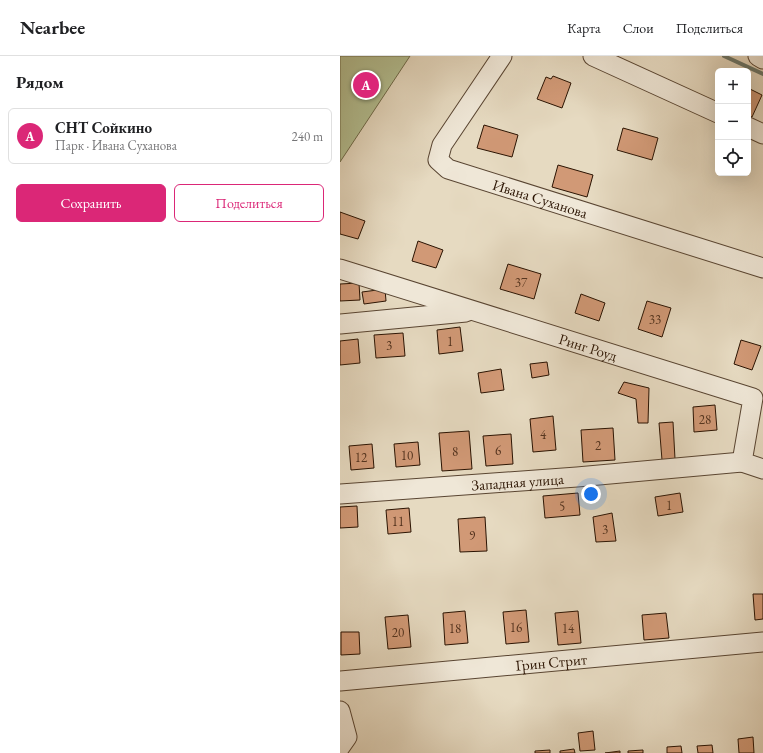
<!DOCTYPE html>
<html lang="ru">
<meta charset="utf-8">
<style>
:root{--surface:#fff;--page:#f2f2f2;--text:#202124;--muted:#757577;--line:#e0e0e0;--accent:#db2777}
body{margin:0;font-family:"EB Garamond",serif;background:var(--page);color:var(--text)}
.controls{position:absolute;right:12px;top:12px;display:grid;overflow:hidden;border-radius:6px;box-shadow:0 4px 16px #0002}
.controls button{width:36px;height:36px;display:grid;place-items:center;padding:0;border:0;border-bottom:1px solid var(--line);background:var(--surface);color:var(--text);font:20px sans-serif}
.you{position:absolute;left:251px;top:438px;width:14px;height:14px;margin:-10px;border:3px solid #fff;border-radius:50%;background:#1a73e8;box-shadow:0 0 0 6px #1a73e833}
.badge{display:grid;place-items:center;width:26px;height:26px;border-radius:50%;background:var(--accent);color:#fff;font-size:13px;font-weight:700}
.pin{position:absolute;translate:-50% -50%;border:2px solid #fff;box-shadow:0 1px 4px #0006}
.list{margin:0;padding:0;list-style:none}
h2{display:flex;justify-content:space-between;align-items:center;height:52px;margin:0;padding:0 16px;font-size:17px}
h2 small{font-size:13px;font-weight:400;color:var(--muted)}
.list li{display:grid;grid-template-columns:26px 1fr auto;gap:12px;align-items:center;box-sizing:border-box;height:56px;margin:0 8px 8px;padding:0 8px;border:1px solid var(--line);border-radius:6px}
.list b{display:block;font-size:15px;white-space:nowrap}
.list p{margin:0;font-size:13px;white-space:nowrap;color:var(--muted)}
.list em{font-size:13px;font-style:normal;color:var(--muted)}
.actions{display:flex;gap:8px;padding:12px 16px}
.actions a{flex:1;padding:9px 0;border:1px solid var(--accent);border-radius:6px;text-align:center;font-size:14px;color:var(--accent)}
.actions .main{background:var(--accent);color:#fff}
.icon{flex:none;width:22px;height:22px;fill:none;stroke:currentColor;stroke-width:2;stroke-linecap:round;stroke-linejoin:round}
.map{position:relative;flex:none;width:423px;height:697px;overflow:hidden}
header{display:flex;align-items:center;gap:24px;box-sizing:border-box;height:56px;padding:0 20px;background:var(--surface);border-bottom:1px solid var(--line)}
header strong{font-size:19px}
nav{display:flex;gap:22px;margin-inline-start:auto;font-size:14px}
main{display:flex}
aside{flex:1;background:var(--surface)}
.map>svg:first-child{display:block}
.green{fill:#b4c093;stroke:#6f6a4a}
.lines{fill:none;stroke-linecap:round;stroke-linejoin:round}
.stream{stroke:#6b786c;stroke-width:4}
.building{fill:#d19976;stroke:#2a1302}
.minor-casing{stroke:#594532;stroke-width:21}
.minor{stroke:#efe7d7;stroke-width:19}
.labels{text-anchor:middle;dominant-baseline:central;stroke-width:4;stroke-linejoin:round;paint-order:stroke}
.number-label{font-size:13px;fill:#54341f}
.street-label{font-size:15px;fill:#2a1302;stroke:#efe7d7}
</style>
<header>
<strong>Nearbee</strong>
<nav><a>Карта</a><a>Слои</a><a>Поделиться</a></nav>
</header>
<main>
<aside>
<h2>Рядом<small></small></h2>
<ul class="list">
<li><span class="badge">A</span><div><b>СНТ Сойкино</b><p>Парк · Ивана Суханова</p></div><em>240 m</em></li>
</ul>
<div class="actions"><a class="main">Сохранить</a><a>Поделиться</a></div>
</aside>
<div class="map">
<svg width="423" height="697" viewBox="0 0 423 697">
<rect width="100%" height="100%" fill="#e6dac1"/>
<filter id="stains"><feTurbulence type="fractalNoise" baseFrequency=".005" numOctaves="4"/><feColorMatrix values="0 0 0 0 .2 0 0 0 0 .09 0 0 0 0 .02 0 0 0 .5 -.17"/></filter>
<radialGradient id="worn" r=".72"><stop offset=".6" stop-color="#630" stop-opacity="0"/><stop offset="1" stop-color="#630" stop-opacity=".3"/></radialGradient>
<path class="green" d="M0 0H70L0 106Z"/>
<g class="lines">
<path class="stream" d="M384 0 423 18"/>
</g>
<g class="building">
<path d="M213 20 231 27 222 52 197 43 206 21 211 23Z"/>
<path d="M408 32 422 39 412 61 408 59Z"/>
<path d="M144 69 178 79 172 101 137 92Z"/>
<path d="M283 72 318 82 312 104 277 94Z"/>
<path d="M218 109 253 119 247 141 212 131Z"/>
<path d="M0 156 25 165 18 183 0 178Z"/>
<path d="M78 185 103 194 96 212 72 205Z"/>
<path d="M168 208 201 218 194 243 160 233Z"/>
<path d="M19 227 20 244 0 245V228Z"/>
<path d="M45 233 46 245 24 248 22 236Z"/>
<path d="M241 238 265 247 259 265 235 257Z"/>
<path d="M307 245 331 252 322 281 298 273Z"/>
<path d="M120 271 123 295 99 298 97 274Z"/>
<path d="M63 277 65 300 36 302 34 279Z"/>
<path d="M18 283 20 307 0 309V285Z"/>
<path d="M401 284 421 290 412 314 394 308Z"/>
<path d="M207 306 209 319 192 322 190 308Z"/>
<path d="M161 313 164 334 141 337 138 317Z"/>
<path d="M284 326 309 332 308 367H298L296 343 278 337Z"/>
<path d="M375 349 377 374 354 376 353 351Z"/>
<path d="M213 360 216 394 193 396 190 363Z"/>
<path d="M333 366 335 403 322 404 319 367Z"/>
<path d="M273 372 275 404 243 406 241 374Z"/>
<path d="M129 375 132 413 102 415 99 377Z"/>
<path d="M171 378 173 408 146 410 143 380Z"/>
<path d="M78 386 80 409 56 411 54 388Z"/>
<path d="M32 388 34 412 11 414 9 390Z"/>
<path d="M238 437 240 459 205 462 203 440Z"/>
<path d="M340 437 343 456 318 460 315 441Z"/>
<path d="M17 450 18 471 0 472V451Z"/>
<path d="M69 452 71 476 48 478 46 454Z"/>
<path d="M272 457 276 485 256 486 253 461Z"/>
<path d="M145 461 147 495 120 496 118 463Z"/>
<path d="M413 538H423V563L415 564Z"/>
<path d="M186 554 189 586 166 588 163 556Z"/>
<path d="M125 555 128 587 105 589 103 557Z"/>
<path d="M238 555 241 587 218 589 215 557Z"/>
<path d="M326 557 329 582 304 584 302 559Z"/>
<path d="M68 559 71 591 48 593 45 561Z"/>
<path d="M1 576H19L20 598 1 599Z"/>
<path d="M253 675 255 694 240 695 238 677Z"/>
<path d="M413 681 414 697H399L398 683Z"/>
<path d="M372 689 373 697H358L357 690Z"/>
<path d="M341 690 342 697H327V691Z"/>
<path d="M234 693 235 697H220V695Z"/>
<path d="M210 694V697H195V695Z"/>
<path d="M303 694V697H288V695Z"/>
<path d="M280 695V697H265Z"/>
</g>
<g class="lines">
<defs>
<g id="minor">
<path id="s1" d="M162 0 102 89 98 104 108 113 423 212"/>
<path d="M253 0 378 57"/>
<path d="M418 0 423 3"/>
<path d="M408 71 423 78"/>
<path id="s2" d="M0 213 413 342 402 406 423 413"/>
<path d="M0 268 126 256"/>
<path id="s3" d="M0 438 237 421 402 406"/>
<path id="s4" d="M0 625 423 586"/>
<path d="M0 655 7 681 0 691"/>
</g>
</defs>
<use href="#minor" class="minor-casing"/>
<use href="#minor" class="minor"/>
</g>
<g class="labels">
<g class="number-label">
<text x="181" y="226">37</text>
<text x="315" y="263">33</text>
<text x="110" y="285">1</text>
<text x="49" y="289">3</text>
<text x="365" y="363">28</text>
<text x="203" y="378">4</text>
<text x="258" y="389">2</text>
<text x="158" y="394">6</text>
<text x="115" y="395">8</text>
<text x="67" y="399">10</text>
<text x="21" y="401">12</text>
<text x="329" y="449">1</text>
<text x="222" y="450">5</text>
<text x="58" y="465">11</text>
<text x="265" y="473">3</text>
<text x="132" y="479">9</text>
<text x="176" y="571">16</text>
<text x="115" y="572">18</text>
<text x="228" y="572">14</text>
<text x="58" y="576">20</text>
</g>
<g class="street-label">
<text stroke="none"><textPath href="#s1" startOffset="233">Ивана Суханова</textPath></text>
<text stroke="none"><textPath href="#s2" startOffset="260">Ринг Роуд</textPath></text>
<text stroke="none"><textPath href="#s3" startOffset="178">Западная улица</textPath></text>
<text stroke="none"><textPath href="#s4" startOffset="212">Грин Стрит</textPath></text>
</g>
</g>
<rect width="100%" height="100%" filter="url(#stains)"/>
<rect width="100%" height="100%" fill="url(#worn)"/>
</svg>
<div class="controls">
<button>+</button>
<button>−</button>
<button><svg class="icon" aria-label="locate" viewBox="0 0 24 24"><circle cx="12" cy="12" r="6"/><path d="M12 2v4M12 18v4M2 12h4M18 12h4"/></svg></button>
</div>
<div class="you"></div>
<div class="pin badge" style="left:26px;top:29px">A</div>
</div>
</main>
